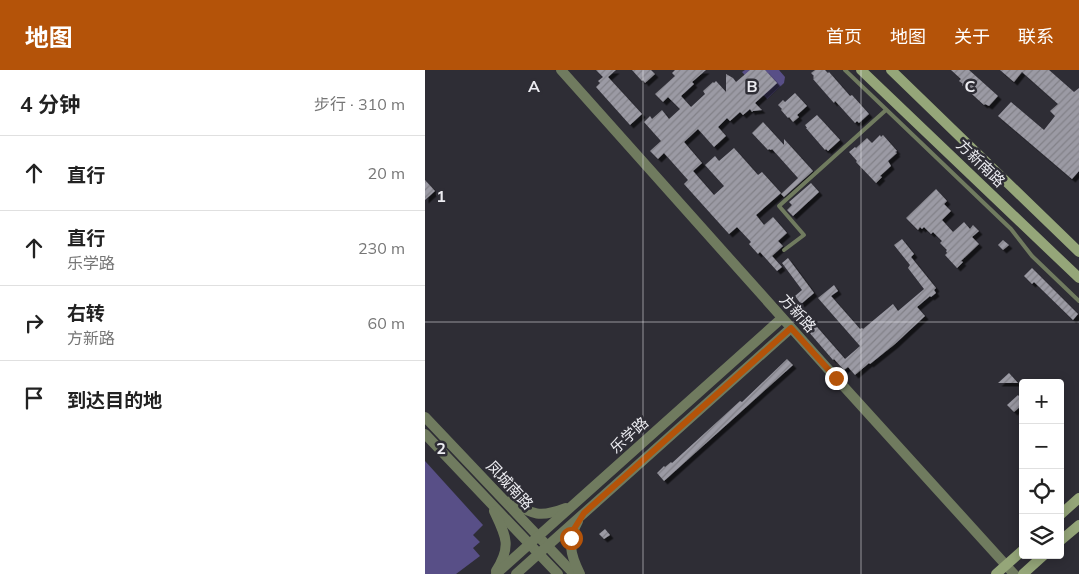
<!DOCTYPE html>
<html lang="zh">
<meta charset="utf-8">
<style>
:root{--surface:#fff;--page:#f2f2f2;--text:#222;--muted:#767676;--line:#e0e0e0;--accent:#b45309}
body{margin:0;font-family:Mulish,"Noto Sans SC",sans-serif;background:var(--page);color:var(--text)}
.controls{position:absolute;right:15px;bottom:15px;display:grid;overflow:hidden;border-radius:5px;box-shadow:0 2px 12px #0003}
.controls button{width:45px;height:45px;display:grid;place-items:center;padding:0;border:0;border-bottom:1px solid var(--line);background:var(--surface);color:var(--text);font:25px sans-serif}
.stop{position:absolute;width:15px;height:15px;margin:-11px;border:4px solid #b45309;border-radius:50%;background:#fff}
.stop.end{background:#b45309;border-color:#fff;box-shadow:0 1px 5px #0008}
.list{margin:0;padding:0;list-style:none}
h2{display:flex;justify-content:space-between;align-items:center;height:65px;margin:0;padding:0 20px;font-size:21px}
h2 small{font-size:16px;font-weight:400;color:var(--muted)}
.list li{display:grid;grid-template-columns:32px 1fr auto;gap:15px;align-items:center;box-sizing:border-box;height:75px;padding:0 20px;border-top:1px solid var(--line)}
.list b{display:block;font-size:19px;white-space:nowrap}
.list p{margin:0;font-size:16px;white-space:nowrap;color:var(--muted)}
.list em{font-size:16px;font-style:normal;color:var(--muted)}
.icon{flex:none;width:28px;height:28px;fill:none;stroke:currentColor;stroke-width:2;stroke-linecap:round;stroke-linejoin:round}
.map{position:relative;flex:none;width:654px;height:504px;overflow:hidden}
header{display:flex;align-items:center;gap:30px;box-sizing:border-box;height:70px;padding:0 25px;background:var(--accent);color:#fff}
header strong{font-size:24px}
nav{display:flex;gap:28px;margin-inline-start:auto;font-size:18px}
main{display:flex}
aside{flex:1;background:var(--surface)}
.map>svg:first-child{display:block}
.green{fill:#584f87}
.building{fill:url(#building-hatch);filter:url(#shadow)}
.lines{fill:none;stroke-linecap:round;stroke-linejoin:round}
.service{stroke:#707b5f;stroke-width:4}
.tertiary{stroke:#707b5f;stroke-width:10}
.secondary{stroke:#95a679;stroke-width:10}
.route{stroke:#b45309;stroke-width:6}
.grid{fill:none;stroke:#ececf1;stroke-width:1;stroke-opacity:0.55}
.labels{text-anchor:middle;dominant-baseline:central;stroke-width:5;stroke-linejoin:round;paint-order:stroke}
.street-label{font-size:15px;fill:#ececf1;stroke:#2e2d35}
.grid-label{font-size:16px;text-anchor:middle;font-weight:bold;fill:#ececf1;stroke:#2e2d35;stroke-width:5;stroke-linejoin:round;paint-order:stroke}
</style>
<header>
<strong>地图</strong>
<nav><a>首页</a><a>地图</a><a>关于</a><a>联系</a></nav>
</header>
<main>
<aside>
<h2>4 分钟<small>步行 · 310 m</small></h2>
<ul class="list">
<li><svg class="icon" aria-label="ahead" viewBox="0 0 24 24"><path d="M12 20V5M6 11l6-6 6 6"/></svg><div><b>直行</b></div><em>20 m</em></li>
<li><svg class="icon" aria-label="ahead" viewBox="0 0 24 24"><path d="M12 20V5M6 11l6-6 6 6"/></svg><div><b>直行</b><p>乐学路</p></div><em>230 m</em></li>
<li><svg class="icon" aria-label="right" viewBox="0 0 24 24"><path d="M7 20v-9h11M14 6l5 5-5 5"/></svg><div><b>右转</b><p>方新路</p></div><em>60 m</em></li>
<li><svg class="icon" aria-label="arrive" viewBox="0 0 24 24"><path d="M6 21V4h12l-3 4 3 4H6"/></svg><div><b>到达目的地</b></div></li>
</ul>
</aside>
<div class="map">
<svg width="654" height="504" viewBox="0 0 654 504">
<defs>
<pattern id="building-hatch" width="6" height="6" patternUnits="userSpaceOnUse" patternTransform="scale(1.25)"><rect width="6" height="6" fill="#9b9aa4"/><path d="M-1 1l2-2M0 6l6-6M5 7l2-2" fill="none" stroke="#828188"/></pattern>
<filter id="shadow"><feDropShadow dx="3.5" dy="3.5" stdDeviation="0" flood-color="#0009"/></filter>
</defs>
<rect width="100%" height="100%" fill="#2e2d35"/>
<g class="green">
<path d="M320 0H354L360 7 359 13 342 29 317 2Z"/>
<path d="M0 391 58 455 48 465 55 472 48 478 55 486 31 504H0Z"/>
</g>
<g class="building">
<path d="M171 0H191L183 7 217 44 205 55 171 17 175 13 173 11 178 7Z"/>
<path d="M207 0H226L230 4 220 13 218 10 217 11Z"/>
<path d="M250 0H281L267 12 269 14 256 26 266 37 280 24 278 21 288 12 289 13 291 11 301 22V4L308 8 311 12 325 0H340L352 13 330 33 337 40 328 41 327 42 325 39 318 45 315 42 305 51 302 48 293 57 301 66 289 77 273 59 259 72 277 93 268 101 289 125 299 116 280 95 290 86 294 91 309 78 333 105 337 102 356 123 331 145 339 155 348 147 362 163 353 171 358 176 347 186 357 197 352 201 335 182 333 184 324 174 326 172 312 157 304 164 259 114 263 110 239 83 233 89 225 81 236 71 219 52 225 46 227 49 237 40 244 49 255 39 243 27 238 32 230 24 250 6 247 3Z"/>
<path d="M390 0H400L403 3 404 2 425 26 427 25 444 44 434 53 432 51 430 53 412 33 410 31 409 33 388 9 389 8 388 7 389 6 386 3Z"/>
<path d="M526 0H544L573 26 564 36 560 34 559 35 537 15 538 14 534 11 536 9Z"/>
<path d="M575 0H624L649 22 654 18V101L647 109 573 46 586 32 619 60 630 46 625 41 633 34 597 2 589 12Z"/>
<path d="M370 23 382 36 372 45 374 47 368 52 364 47 363 48 356 40 357 39 353 35 358 30 360 32Z"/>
<path d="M392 45 415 70 403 81 401 79 400 80 381 58H382L380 55Z"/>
<path d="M338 52 359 75V69L388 101 359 127 356 124 373 108 347 79 346 80 344 79 343 80 327 63Z"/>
<path d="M455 65 456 67 458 65 472 81 470 82 472 83 463 91 466 96 455 106 457 107 451 113 431 92 432 91 424 82 430 77 431 78 442 68 447 73Z"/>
<path d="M0 110 10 121 0 130Z"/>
<path d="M386 113 394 122 368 146 362 140 367 135 364 132Z"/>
<path d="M511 119 522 131 519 134 526 141 517 150 528 162 539 152 545 159 548 155 554 161 547 167 554 174 536 191 538 192 532 198 520 185 522 183 521 181 522 180 515 173 517 171 508 162 506 164 499 157 497 159 495 157 493 160 481 148Z"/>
<path d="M477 169 489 184 486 187 511 218 509 220 511 223 506 227 505 226 492 237 500 246 470 274 445 294 444 293 430 305 423 297 419 300 409 289 408 290 364 239 371 233 420 289 435 276 393 228 409 215 413 221 406 226 435 259 437 258 438 259 468 234 473 241 499 219 483 198 485 195 469 175Z"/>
<path d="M578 170 584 175 578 180 573 175Z"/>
<path d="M363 188 389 223 376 234 370 226 377 220 357 193Z"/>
<path d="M607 198 653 244 648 250 609 212 607 214 599 206Z"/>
<path d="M362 289 368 295 239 411 232 403 239 396 240 397 246 392 247 393 315 331 317 332Z"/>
<path d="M584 303 593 313H573Z"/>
<path d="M593 325 598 331V334L589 342 582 335Z"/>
<path d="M180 459 185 465 179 469 174 464Z"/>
</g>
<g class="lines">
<g class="service">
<path d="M420 0 586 159 607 186 654 231"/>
<path d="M359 180 379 165 354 136 461 40"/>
</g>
<g class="tertiary">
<path d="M136 0 411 308 589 504"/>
<path d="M0 347 149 504"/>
<path d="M0 364 133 504"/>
<path d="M85 431C108 445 115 448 141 438"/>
<path d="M69 441C81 466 87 476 71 501"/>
<path d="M153 451C142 471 145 484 155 504"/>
<path d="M71 504 357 248"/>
<path d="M91 504 366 258"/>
</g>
<g class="secondary">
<path d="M436 0 654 208"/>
<path d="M466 0 654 182"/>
<path d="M635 445 654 428"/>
<path d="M635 471 654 455"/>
<path d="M571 504 598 480"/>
<path d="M598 504 619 485"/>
</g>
</g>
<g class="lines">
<path class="route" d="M146 468 149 459 159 443 366 258 411 308"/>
</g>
<path class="grid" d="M218 0V504M436 0V504M0 252H654"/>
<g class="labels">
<g class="street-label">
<text transform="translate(556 93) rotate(44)">方新南路</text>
<text transform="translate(373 243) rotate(48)">方新路</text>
<text transform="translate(204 365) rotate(-42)">乐学路</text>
<text transform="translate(85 415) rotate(47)">凤城南路</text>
</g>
</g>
<g class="grid-label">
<text x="109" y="22">A</text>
<text x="327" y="22">B</text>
<text x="545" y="22">C</text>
<text x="16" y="132">1</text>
<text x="16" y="384">2</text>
</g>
</svg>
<div class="controls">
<button>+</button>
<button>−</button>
<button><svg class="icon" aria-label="locate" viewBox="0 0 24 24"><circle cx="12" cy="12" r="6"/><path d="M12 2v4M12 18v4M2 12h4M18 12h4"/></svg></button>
<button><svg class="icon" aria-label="layers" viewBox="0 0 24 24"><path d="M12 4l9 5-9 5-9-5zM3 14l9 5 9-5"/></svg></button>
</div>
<div class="stop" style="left:146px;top:468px"></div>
<div class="stop end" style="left:411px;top:308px"></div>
</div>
</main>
